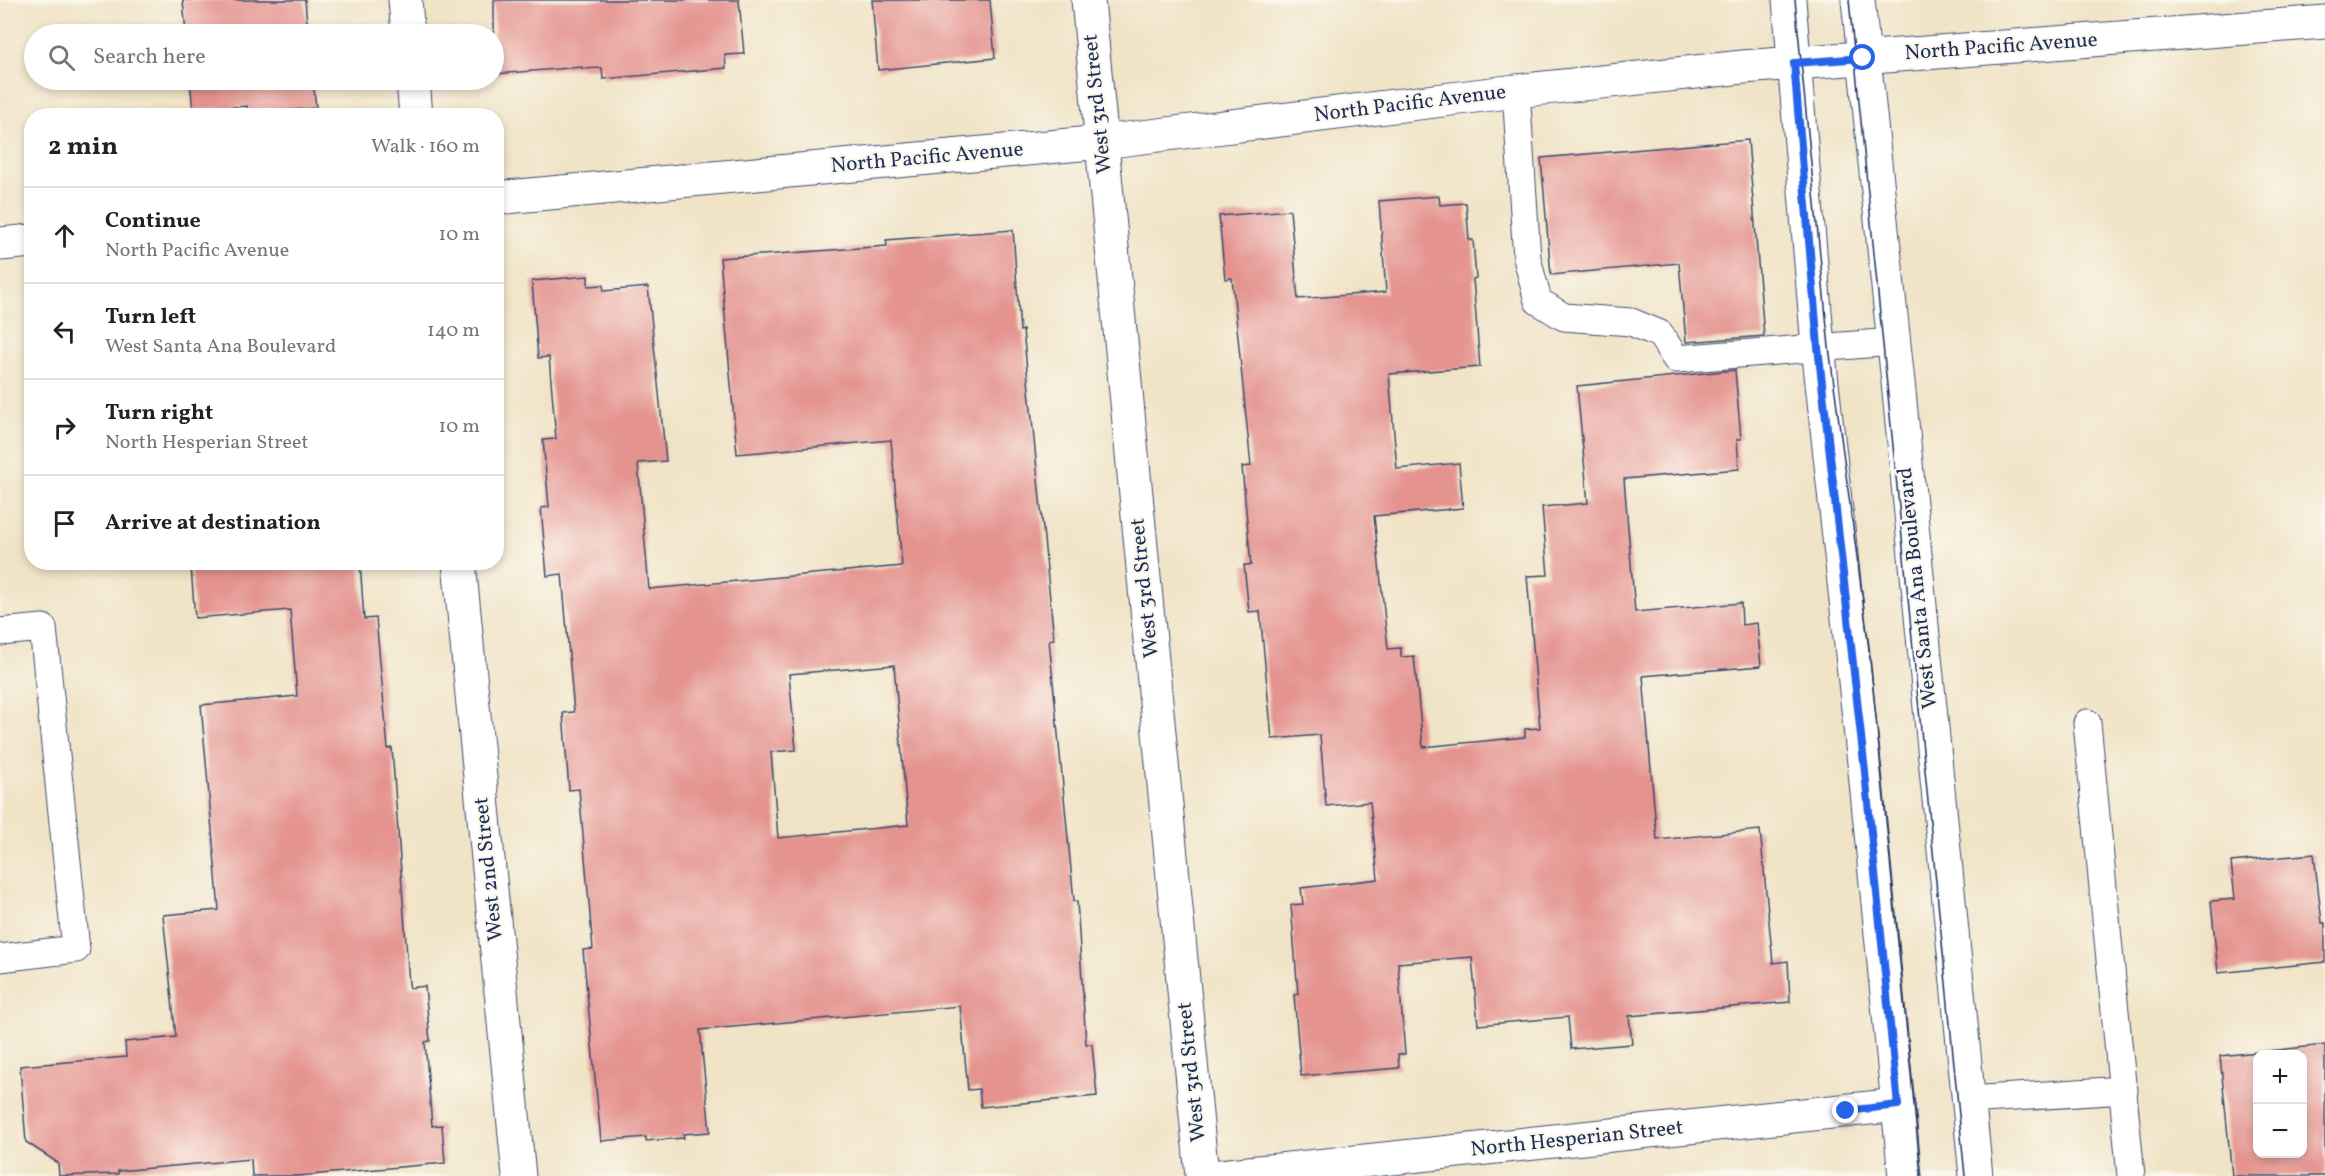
<!DOCTYPE html>
<meta charset="utf-8">
<style>
:root{--surface:#fff;--page:#f6f6f6;--text:#222;--muted:#767676;--line:#e0e0e0}
body{margin:0;font-family:Vollkorn,serif;background:var(--page);color:var(--text)}
.controls{position:absolute;right:18px;bottom:18px;display:grid;overflow:hidden;border-radius:12px;box-shadow:0 3px 9px #0003}
.controls button{width:54px;height:54px;display:grid;place-items:center;padding:0;border:0;border-bottom:2px solid var(--line);background:var(--surface);color:var(--text);font:30px sans-serif}
.stop{position:absolute;width:18px;height:18px;margin:-14px;border:4px solid #2563eb;border-radius:50%;background:#fff}
.stop.end{background:#2563eb;border-color:#fff;box-shadow:0 2px 6px #0008}
.list{margin:0;padding:0;list-style:none}
h2{display:flex;justify-content:space-between;align-items:center;height:78px;margin:0;padding:0 24px;font-size:26px}
h2 small{font-size:20px;font-weight:400;color:var(--muted)}
.list li{display:grid;grid-template-columns:39px 1fr auto;gap:18px;align-items:center;box-sizing:border-box;height:96px;padding:0 24px;border-top:2px solid var(--line)}
.list b{display:block;font-size:22px;white-space:nowrap}
.list p{margin:0;font-size:20px;white-space:nowrap;color:var(--muted)}
.list em{font-size:20px;font-style:normal;color:var(--muted)}
.icon{flex:none;width:33px;height:33px;fill:none;stroke:currentColor;stroke-width:2;stroke-linecap:round;stroke-linejoin:round}
.map{position:relative;flex:none;width:2325px;height:1176px;overflow:hidden}
.search{position:absolute;background:var(--surface);box-shadow:0 3px 9px #0003;left:24px;top:24px;width:480px;height:66px;display:flex;align-items:center;gap:15px;box-sizing:border-box;padding:0 21px;border-radius:33px;color:var(--muted);font-size:22px}
.panel{position:absolute;background:var(--surface);box-shadow:0 3px 9px #0003;left:24px;top:108px;width:480px;height:462px;border-radius:24px}
.map>svg:first-child{display:block}
.building{fill:#e4938f;fill-rule:evenodd}
.lines{fill:none;stroke-linecap:round;stroke-linejoin:round}
.service-casing{stroke:#3b4a6e;stroke-width:29}
.minor-casing{stroke:#3b4a6e;stroke-width:35}
.secondary-casing{stroke:#3b4a6e;stroke-width:35}
.service{stroke:#fff;stroke-width:27}
.minor{stroke:#fff;stroke-width:33}
.secondary{stroke:#fff;stroke-width:33}
.tram{stroke:#1b2f5e;stroke-width:1.5}
.route{stroke:#2563eb;stroke-width:8}
.labels{text-anchor:middle;dominant-baseline:central;stroke-width:4.5;stroke-linejoin:round;paint-order:stroke}
.street-label{font-size:21px;fill:#1b2f5e;stroke:#fbf7ec}
</style>
<div class="map">
<svg width="2325" height="1176" viewBox="0 0 2325 1176">
<rect width="100%" height="100%" fill="#fbf7ec"/>
<filter id="ink" filterUnits="userSpaceOnUse"><feTurbulence type="fractalNoise" baseFrequency=".0167" numOctaves="2"/><feDisplacementMap in="SourceGraphic" scale="12" xChannelSelector="R" yChannelSelector="G"/><feConvolveMatrix kernelMatrix="1 2 1 2 8 2 1 2 1" color-interpolation-filters="sRGB"/></filter>
<filter id="wash" filterUnits="userSpaceOnUse"><feTurbulence type="fractalNoise" baseFrequency=".008" numOctaves="4" result="noise"/><feDisplacementMap in="SourceGraphic" scale="24" xChannelSelector="R" yChannelSelector="G"/><feGaussianBlur stdDeviation="1.35" result="paint"/><feColorMatrix in="noise" values="0 0 0 0 0 0 0 0 0 0 0 0 0 0 0 0 0 1.4 0 .05"/><feComposite in="paint" operator="in"/></filter>
<g filter="url(#wash)">
<rect width="100%" height="100%" fill="#f0e3c6"/>
<g id="blocks">
<g class="building">
<path d="M183 0H305L308 34H186Z"/>
<path d="M494 0H739L744 54 725 55 726 68 603 79 602 68 582 69V67L494 74Z"/>
<path d="M872 0H990L995 58 878 70Z"/>
<path d="M190 80H313L316 108 248 114 247 106 193 110Z"/>
<path d="M1748 140 1764 336 1686 342 1679 263 1551 275 1541 158Z"/>
<path d="M1439 196 1440 205 1466 203 1469 240H1473L1476 278 1473 279 1480 367 1389 374 1397 469 1459 463 1463 508 1374 516 1388 649 1401 648V657L1414 656 1423 747 1525 737V729L1540 728 1527 576 1548 575 1542 507 1588 503 1577 386 1735 370 1741 439H1737L1739 469 1624 479 1635 612 1741 603 1742 625 1757 623 1761 666 1643 676 1657 840 1760 830 1773 963 1788 961 1790 1002 1629 1016 1632 1044 1571 1049 1568 1017 1478 1025 1472 957 1398 963 1405 1054H1398L1399 1068 1301 1076 1294 995 1298 994 1291 905 1303 904 1301 888 1378 879 1370 802 1326 806 1320 735 1272 739 1260 611 1249 612 1244 565H1251L1242 467 1251 466 1232 278 1225 279 1219 216 1290 210 1298 299 1386 292 1379 201Z"/>
<path d="M1013 230 1020 331 1023 330 1054 639 1049 640 1074 901H1077L1086 1044H1092L1097 1096 981 1107 979 1089 968 1090 960 1006 700 1030 710 1132 683 1134 684 1138 646 1141V1137L601 1141 583 950 593 949 579 789 569 790 563 713 574 712 562 574 547 576 541 508 549 507 543 440 556 439 549 357 538 358 532 281 588 276V286L603 285 604 291 648 287 666 461 638 463 649 589 902 566 891 440 737 454 720 258 887 246 886 240ZM894 665 908 825 778 838 771 752 796 750 789 674Z"/>
<path d="M254 562H360L364 619 376 618 388 749 392 748 409 984 410 988 425 986 430 1041 425 1042 432 1126 442 1125 445 1163 298 1176H252L251 1159 118 1171V1174L59 1176 58 1163 26 1142 20 1066 126 1057 125 1042 176 1037 163 915 219 910 201 705 297 696 290 610 195 618 191 568Z"/>
<path d="M2314 854 2322 923H2325V962L2218 973 2211 901 2235 899 2231 862Z"/>
<path d="M2325 1045V1176H2232L2220 1056ZM2258 1054H2302V1154H2258Z"/>
</g>
</g>
</g>
<g filter="url(#ink)">
<use href="#blocks" fill-opacity="0" stroke="#3b4a6e" stroke-width="1.5"/>
<g class="lines">
<defs>
<g id="service">
<path d="M1516 91 1527 258 1538 301 1564 317 1631 322 1660 334 1676 359 1893 342"/>
<path d="M0 632 43 628 76 949 0 958"/>
<path d="M2087 723 2131 1176"/>
<path d="M1968 1100 2124 1090"/>
</g>
<g id="minor">
<path d="M405 0 408 34"/>
<path d="M1088 0 1202 1176"/>
<path d="M413 80 416 116"/>
<path d="M496 198 1102 142 1516 91 1743 67 2325 22"/>
<path d="M0 244 32 241"/>
<path d="M459 562 519 1176"/>
<path d="M1220 1176 1898 1105"/>
</g>
<g id="secondary">
<path d="M1789 0 1818 347 1865 772 1905 1176"/>
<path d="M1858 0 1899 392 1976 1176"/>
</g>
</defs>
<use href="#service" class="service-casing"/>
<use href="#minor" class="minor-casing"/>
<use href="#secondary" class="secondary-casing"/>
<use href="#service" class="service"/>
<use href="#minor" class="minor"/>
<use href="#secondary" class="secondary"/>
<g class="tram">
<path d="M1795 0 1829 347 1869 647 1921 1176"/>
<path d="M1849 0 1965 1176"/>
</g>
</g>
</g>
<g class="lines" filter="url(#ink)">
<path class="route" d="M1846 1111 1898 1105 1865 772 1818 347 1794 63 1863 58"/>
</g>
<g class="labels">
<g class="street-label">
<text transform="translate(2001 47) rotate(-4)">North Pacific Avenue</text>
<text transform="translate(1098 104) rotate(-96)">West 3rd Street</text>
<text transform="translate(1410 104) rotate(-7)">North Pacific Avenue</text>
<text transform="translate(927 158) rotate(-5)">North Pacific Avenue</text>
<text transform="translate(1145 588) rotate(-96)">West 3rd Street</text>
<text transform="translate(1918 588) rotate(-96)">West Santa Ana Boulevard</text>
<text transform="translate(489 869) rotate(-96)">West 2nd Street</text>
<text transform="translate(1192 1072) rotate(-96)">West 3rd Street</text>
<text transform="translate(1577 1139) rotate(-6)">North Hesperian Street</text>
</g>
</g>
</svg>
<div class="controls">
<button>+</button>
<button>−</button>
</div>
<div class="stop" style="left:1863px;top:58px"></div>
<div class="stop end" style="left:1846px;top:1111px"></div>
<div class="search"><svg class="icon" aria-label="search" viewBox="0 0 24 24"><circle cx="10" cy="10" r="6"/><path d="M15 15l6 6"/></svg>Search here</div>
<section class="panel">
<h2>2 min<small>Walk · 160 m</small></h2>
<ul class="list">
<li><svg class="icon" aria-label="ahead" viewBox="0 0 24 24"><path d="M12 20V5M6 11l6-6 6 6"/></svg><div><b>Continue</b><p>North Pacific Avenue</p></div><em>10 m</em></li>
<li><svg class="icon" aria-label="left" viewBox="0 0 24 24"><path d="M17 20v-9H6M10 6l-5 5 5 5"/></svg><div><b>Turn left</b><p>West Santa Ana Boulevard</p></div><em>140 m</em></li>
<li><svg class="icon" aria-label="right" viewBox="0 0 24 24"><path d="M7 20v-9h11M14 6l5 5-5 5"/></svg><div><b>Turn right</b><p>North Hesperian Street</p></div><em>10 m</em></li>
<li><svg class="icon" aria-label="arrive" viewBox="0 0 24 24"><path d="M6 21V4h12l-3 4 3 4H6"/></svg><div><b>Arrive at destination</b></div></li>
</ul>
</section>
</div>
